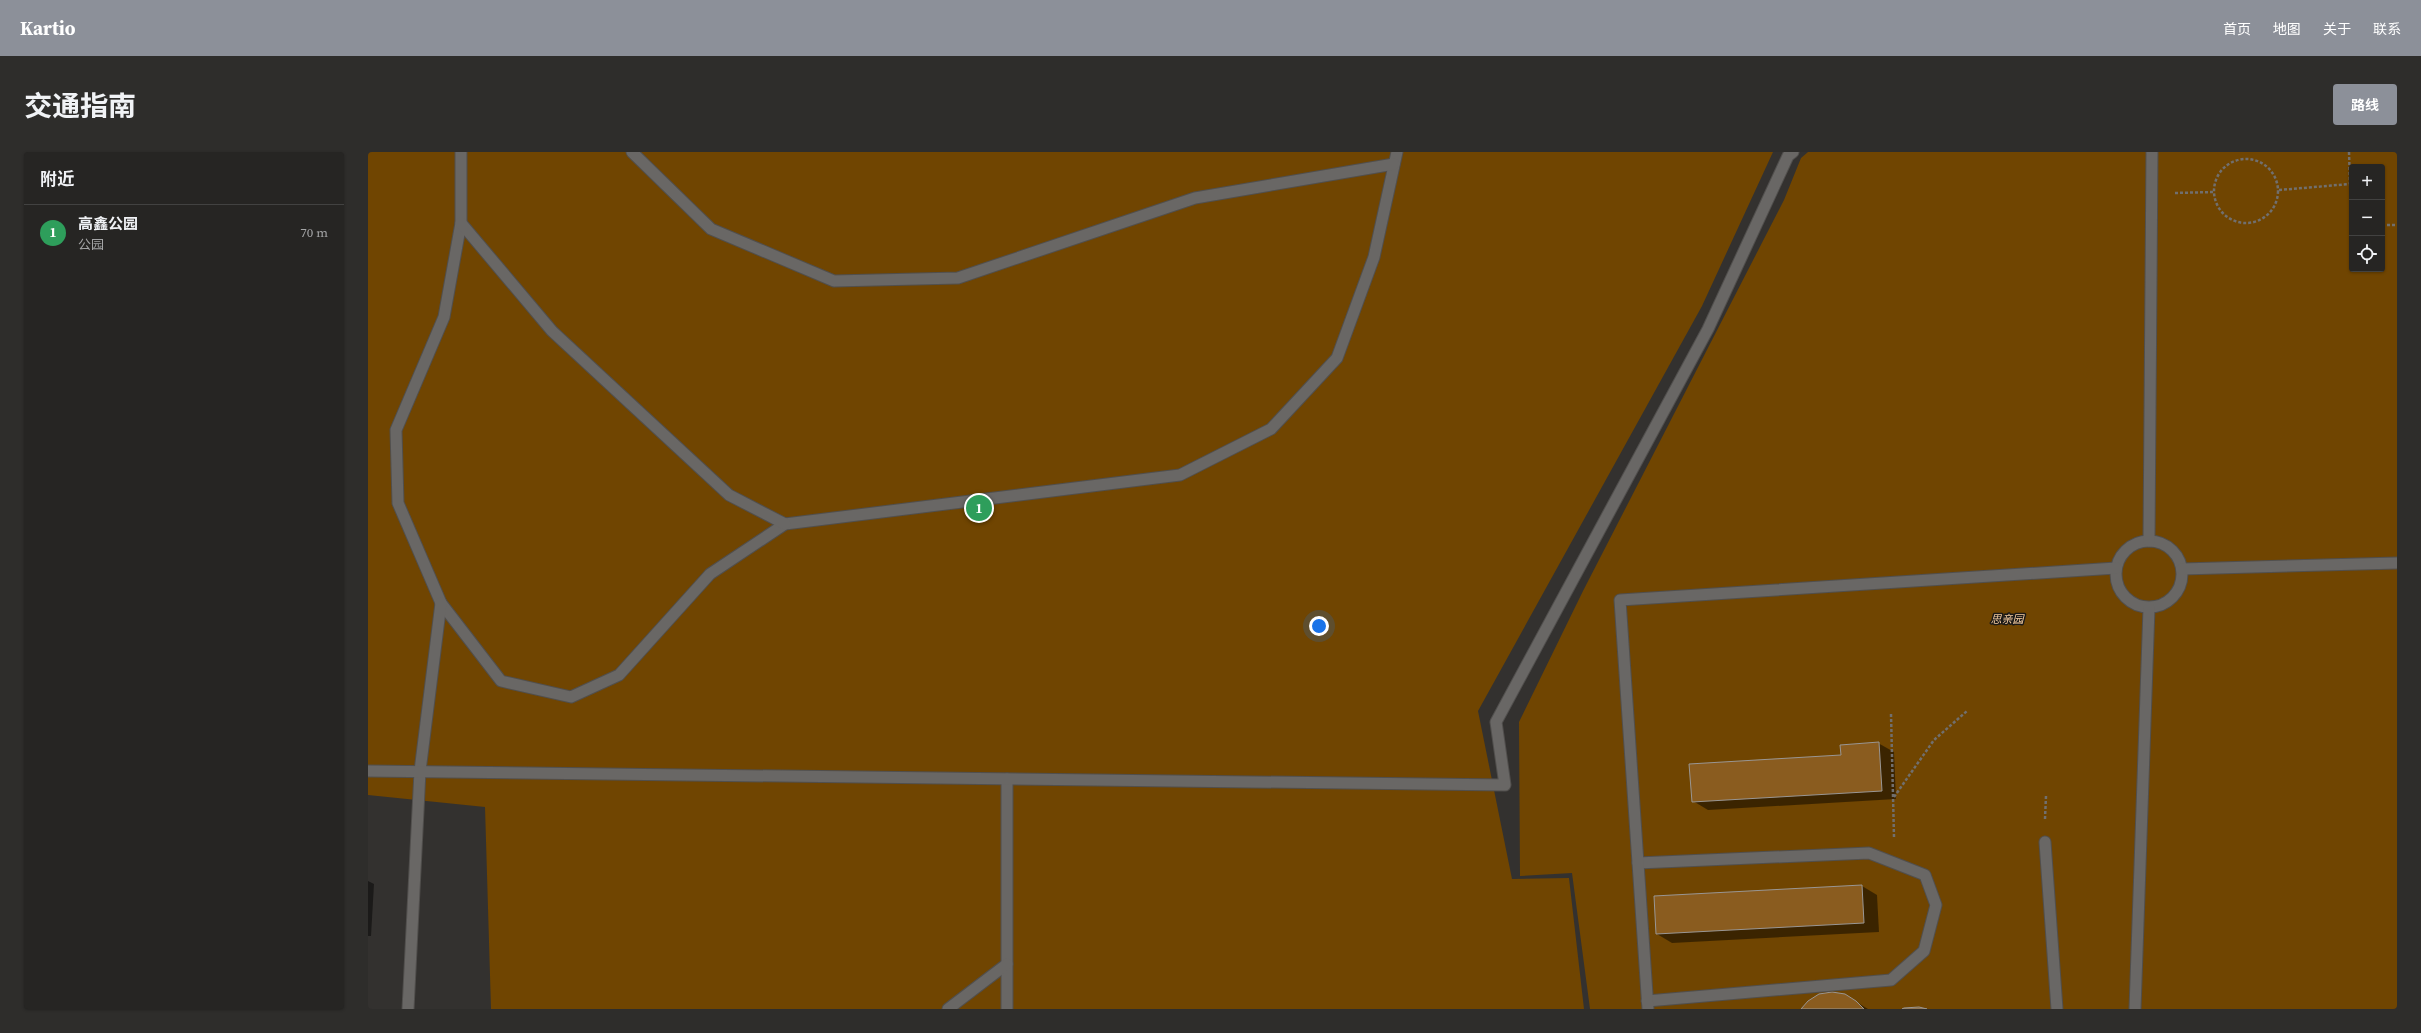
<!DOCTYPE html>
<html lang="zh">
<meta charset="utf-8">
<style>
:root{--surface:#262523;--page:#2e2d2b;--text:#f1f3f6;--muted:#a4a5a6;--line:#424241;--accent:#8c9099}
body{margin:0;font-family:"Source Serif 4","Noto Sans SC",serif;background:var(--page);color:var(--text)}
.controls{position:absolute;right:12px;top:12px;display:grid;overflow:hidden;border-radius:4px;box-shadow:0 1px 3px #0004}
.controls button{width:36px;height:36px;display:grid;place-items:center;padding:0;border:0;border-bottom:1px solid var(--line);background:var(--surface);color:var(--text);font:20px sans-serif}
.you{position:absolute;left:951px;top:474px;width:14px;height:14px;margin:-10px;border:3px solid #fff;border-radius:50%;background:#1a73e8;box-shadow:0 0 0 6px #1a73e833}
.badge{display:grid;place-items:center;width:26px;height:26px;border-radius:50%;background:var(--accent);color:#fff;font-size:13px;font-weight:700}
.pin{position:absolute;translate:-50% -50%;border:2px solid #fff;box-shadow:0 1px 4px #0006}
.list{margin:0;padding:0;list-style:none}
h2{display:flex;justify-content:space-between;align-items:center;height:52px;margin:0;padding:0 16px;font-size:17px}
h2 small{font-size:13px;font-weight:400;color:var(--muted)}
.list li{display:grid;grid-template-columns:26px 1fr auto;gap:12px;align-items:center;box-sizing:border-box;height:56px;padding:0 16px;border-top:1px solid var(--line)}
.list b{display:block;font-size:15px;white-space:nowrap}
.list p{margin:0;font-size:13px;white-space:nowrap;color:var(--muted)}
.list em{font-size:13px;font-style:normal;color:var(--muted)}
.icon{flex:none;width:22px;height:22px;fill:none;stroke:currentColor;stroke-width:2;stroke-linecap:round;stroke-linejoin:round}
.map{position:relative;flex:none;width:2029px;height:857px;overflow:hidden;border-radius:4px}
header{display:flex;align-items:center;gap:24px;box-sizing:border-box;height:56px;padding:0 20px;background:var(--accent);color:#fff}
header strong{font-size:19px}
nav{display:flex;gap:22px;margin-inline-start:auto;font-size:14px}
.intro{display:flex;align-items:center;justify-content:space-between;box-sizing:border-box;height:96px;padding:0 24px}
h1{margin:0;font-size:28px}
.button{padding:10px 18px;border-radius:4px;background:var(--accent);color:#fff;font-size:14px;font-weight:700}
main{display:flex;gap:24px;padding:0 24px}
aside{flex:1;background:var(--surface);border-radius:4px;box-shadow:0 1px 3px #0004}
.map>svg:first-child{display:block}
.green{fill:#704501;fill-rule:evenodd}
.shadow{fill:#0007}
.building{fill:#8a5c1f;stroke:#999694}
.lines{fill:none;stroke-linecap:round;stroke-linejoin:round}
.service-casing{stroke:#514f4d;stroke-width:13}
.minor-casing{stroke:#514f4d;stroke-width:13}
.path{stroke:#716f6e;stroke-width:2.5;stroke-dasharray:3 2;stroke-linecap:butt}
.service{stroke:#696765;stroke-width:11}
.minor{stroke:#696765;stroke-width:11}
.labels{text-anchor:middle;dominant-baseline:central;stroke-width:3;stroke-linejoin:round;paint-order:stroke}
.park-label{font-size:11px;font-style:italic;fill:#f8cea1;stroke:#1a1918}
</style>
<header>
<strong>Kartio</strong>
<nav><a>首页</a><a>地图</a><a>关于</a><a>联系</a></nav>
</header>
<div class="intro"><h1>交通指南</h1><a class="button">路线</a></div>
<main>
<aside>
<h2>附近<small></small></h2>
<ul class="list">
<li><span class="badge" style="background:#2e9e5b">1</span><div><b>高鑫公园</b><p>公园</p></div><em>70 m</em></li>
</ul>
</aside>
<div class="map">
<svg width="2029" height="857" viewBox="0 0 2029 857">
<rect width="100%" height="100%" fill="#33312f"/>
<g class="green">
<path d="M0 0H1405L1334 154 1110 559 1144 727 1201 726 1216 857H123L117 655 0 643Z"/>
<path d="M1440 0H2029V857H1222L1204 721 1152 724 1151 570 1215 439 1416 48 1433 6ZM1984 15H2014V117H1984Z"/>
</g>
<g class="shadow">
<path d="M1510 591 1526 600 1528 647 1340 658 1325 649Z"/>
<path d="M0 729 6 732 3 784H0Z"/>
<path d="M1494 734 1509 743 1511 780 1304 791 1289 782Z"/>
<path d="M1477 843 1500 857H1435Z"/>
</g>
<g class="building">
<path d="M1511 590 1514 639 1324 650 1321 612 1473 603 1472 593Z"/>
<path d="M1494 733 1496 771 1288 782 1286 744Z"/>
<path d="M1464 840 1477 842 1488 849 1496 857H1433L1440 849 1451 842Z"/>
<path d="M1551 855 1559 857H1534L1536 856Z"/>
</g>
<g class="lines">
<defs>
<g id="service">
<path d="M93 0V71L76 165 28 278 30 351 73 451 133 529 203 545 251 523 342 422 417 372 812 323 903 277 969 206 1006 105 1029 0"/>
<path d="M264 0 343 77 466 129 590 126 827 46 1026 12"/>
<path d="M93 71 184 179 361 343 417 372"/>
<circle cx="1781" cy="422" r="33"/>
<path d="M1781 389 1784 0"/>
<path d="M1814 417 2029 411"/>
<path d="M639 627V857"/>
<path d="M1677 690 1689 857"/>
<path d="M1270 711 1501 701 1557 723 1568 753 1556 799 1523 828 1279 849"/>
<path d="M40 857 52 619 73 451"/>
<path d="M580 857 639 812"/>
<path d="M1280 857 1252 448 1748 416"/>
<path d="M1767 857 1781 456"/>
</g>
<path id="minor" d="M0 619 1137 633 1128 570 1340 177 1420 4 1425 0"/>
</defs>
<use href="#service" class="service-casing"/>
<use href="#minor" class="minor-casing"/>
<g class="path">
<path d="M1981 0 1982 32"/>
<circle cx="1878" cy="39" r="32"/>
<path d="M1911 38 1982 32 1984 51"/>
<path d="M1807 41 1846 40"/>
<path d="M2014 73H2029"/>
<path d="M1523 562 1526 685"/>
<path d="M1526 645 1566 588 1599 559"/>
<path d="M1677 667 1678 644"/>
</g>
<use href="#service" class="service"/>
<use href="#minor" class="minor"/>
</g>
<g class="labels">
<g class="park-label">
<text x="1639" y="467">思亲园</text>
</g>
</g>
</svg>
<div class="controls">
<button>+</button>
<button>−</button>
<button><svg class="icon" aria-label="locate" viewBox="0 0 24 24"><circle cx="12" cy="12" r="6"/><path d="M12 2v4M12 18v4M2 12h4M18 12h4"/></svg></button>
</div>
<div class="you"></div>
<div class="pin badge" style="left:611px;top:356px;background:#2e9e5b">1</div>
</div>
</main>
